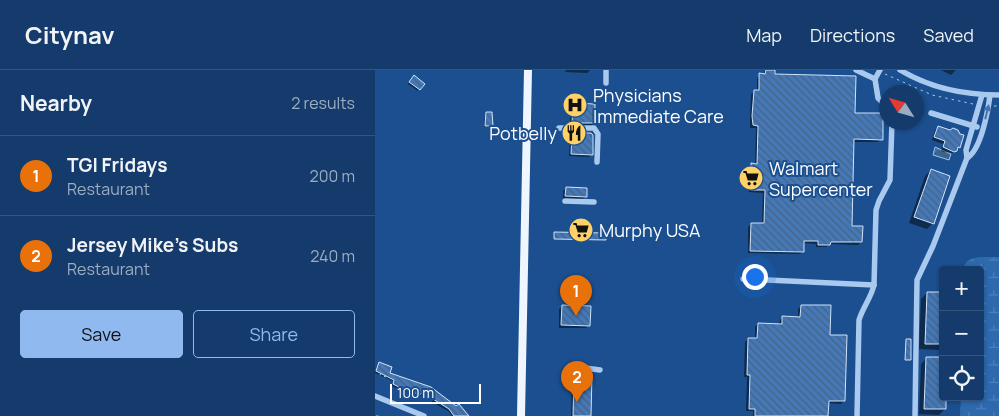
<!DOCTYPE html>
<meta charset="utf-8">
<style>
:root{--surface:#143b6b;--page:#214673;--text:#f1f3f6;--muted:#9dadc1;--line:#33557e;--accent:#90b9f0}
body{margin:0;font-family:Manrope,sans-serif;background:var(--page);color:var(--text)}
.controls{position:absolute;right:15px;bottom:15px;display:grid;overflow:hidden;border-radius:5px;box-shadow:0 1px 4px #0004}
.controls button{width:45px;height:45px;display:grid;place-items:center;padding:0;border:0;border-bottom:1px solid var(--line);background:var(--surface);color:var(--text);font:25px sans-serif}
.compass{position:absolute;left:504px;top:15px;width:45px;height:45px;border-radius:50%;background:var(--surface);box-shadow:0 1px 4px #0004;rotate:307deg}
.scale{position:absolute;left:15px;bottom:12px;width:91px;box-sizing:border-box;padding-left:5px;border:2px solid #fff;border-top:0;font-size:14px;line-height:18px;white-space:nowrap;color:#fff;-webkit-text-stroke:4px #1b4f8f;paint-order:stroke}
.you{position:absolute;left:379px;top:206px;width:18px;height:18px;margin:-12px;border:4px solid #fff;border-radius:50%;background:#1a73e8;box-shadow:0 0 0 8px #1a73e833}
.badge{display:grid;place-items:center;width:32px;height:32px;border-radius:50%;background:var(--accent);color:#fff;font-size:16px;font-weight:700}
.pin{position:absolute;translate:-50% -41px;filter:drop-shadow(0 1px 2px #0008)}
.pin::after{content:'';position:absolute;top:26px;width:18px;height:15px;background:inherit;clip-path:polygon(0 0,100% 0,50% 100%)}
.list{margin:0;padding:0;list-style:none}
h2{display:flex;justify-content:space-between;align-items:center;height:65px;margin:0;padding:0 20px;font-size:21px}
h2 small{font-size:16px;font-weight:400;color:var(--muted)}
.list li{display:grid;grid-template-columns:32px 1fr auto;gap:15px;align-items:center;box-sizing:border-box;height:80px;padding:0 20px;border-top:1px solid var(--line)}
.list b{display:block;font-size:19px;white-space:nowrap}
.list p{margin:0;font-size:16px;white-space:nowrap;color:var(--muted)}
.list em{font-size:16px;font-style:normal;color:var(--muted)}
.actions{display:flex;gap:10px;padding:15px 20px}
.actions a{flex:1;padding:11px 0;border:1px solid var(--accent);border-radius:5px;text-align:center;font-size:18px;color:var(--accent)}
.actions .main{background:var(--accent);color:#111}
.icon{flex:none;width:28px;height:28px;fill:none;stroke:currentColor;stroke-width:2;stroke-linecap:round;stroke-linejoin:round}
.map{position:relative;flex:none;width:624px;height:346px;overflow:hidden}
header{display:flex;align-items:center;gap:30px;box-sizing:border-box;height:70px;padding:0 25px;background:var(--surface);border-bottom:1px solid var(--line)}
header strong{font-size:24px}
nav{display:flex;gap:28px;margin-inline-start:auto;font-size:18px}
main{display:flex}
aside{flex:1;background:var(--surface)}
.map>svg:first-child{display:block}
.wetland{fill:url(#wetland-marsh)}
.water{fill:url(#water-waves);stroke:#9cc4f0}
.shadow{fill:#0007}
.building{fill:url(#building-back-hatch);stroke:#cfe3fa}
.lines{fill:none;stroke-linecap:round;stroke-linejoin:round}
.path{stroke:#a9c9ee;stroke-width:1;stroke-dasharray:2.5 4;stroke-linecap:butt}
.minor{stroke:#a9c9ee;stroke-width:5.5}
.major{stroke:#f0f6ff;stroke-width:8}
.oneway{fill:#4674ac}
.labels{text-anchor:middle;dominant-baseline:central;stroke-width:4;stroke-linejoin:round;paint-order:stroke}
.poi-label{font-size:18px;fill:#fff;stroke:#1b4f8f;text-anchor:start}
</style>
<header>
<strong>Citynav</strong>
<nav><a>Map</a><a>Directions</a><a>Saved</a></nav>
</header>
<main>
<aside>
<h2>Nearby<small>2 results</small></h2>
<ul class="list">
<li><span class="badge" style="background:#e8710a">1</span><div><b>TGI Fridays</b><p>Restaurant</p></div><em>200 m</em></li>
<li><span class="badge" style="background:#e8710a">2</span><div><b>Jersey Mike's Subs</b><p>Restaurant</p></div><em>240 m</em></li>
</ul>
<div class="actions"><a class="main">Save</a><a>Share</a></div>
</aside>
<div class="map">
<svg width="624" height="346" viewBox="0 0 624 346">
<defs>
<pattern id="wetland-marsh" width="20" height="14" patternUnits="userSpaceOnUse" patternTransform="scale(1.25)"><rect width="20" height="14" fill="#2e69ad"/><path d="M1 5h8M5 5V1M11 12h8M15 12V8" fill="none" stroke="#4d80b9"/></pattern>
<pattern id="water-waves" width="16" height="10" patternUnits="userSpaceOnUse" patternTransform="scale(1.25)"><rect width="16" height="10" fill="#3c6290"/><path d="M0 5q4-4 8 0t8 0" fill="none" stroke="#597aa1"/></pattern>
<pattern id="building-back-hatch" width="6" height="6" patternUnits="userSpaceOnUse" patternTransform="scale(1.25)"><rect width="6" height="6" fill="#4478b7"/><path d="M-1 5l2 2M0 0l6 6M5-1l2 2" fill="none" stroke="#486282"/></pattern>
</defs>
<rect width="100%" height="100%" fill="#1b4f8f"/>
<path class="wetland" d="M605 187H624V346H585L586 327H605V200H588C589 190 597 188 605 187Z"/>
<path class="water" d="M560 77 576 84 574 90 558 85Z"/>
<g class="shadow">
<path d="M191 0H215L212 3 190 2Z"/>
<path d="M390 0H399L398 5 479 44 506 69 503 72H478L476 157 486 172 483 175 455 174 451 177H441V174L428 173V182L425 184 373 183V157L376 154H387L388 123 374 122 373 118 374 98 377 95H380L381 58H375V50L376 24 382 21V8L385 5H388Z"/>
<path d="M566 0H581L576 5Z"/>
<path d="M39 7 44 19 43 21 33 14Z"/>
<path d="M198 35 219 53 216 56H195V38Z"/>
<path d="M111 43 116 56 115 57H109L110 45Z"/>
<path d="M563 58 587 65 584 78 578 83 568 82 566 80 568 74 557 70 560 60Z"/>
<path d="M198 64 216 84 214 87 194 86 195 67Z"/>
<path d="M556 100 558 153 552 159 534 153 550 106Z"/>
<path d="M191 119 210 127 208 129H188V121Z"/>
<path d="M552 223 568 224V276L564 280 544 279 546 229Z"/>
<path d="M426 236 454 266 469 331 466 334 452 333V346H378V341H371L372 307H369L370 272 373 269 380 270V257L383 254 404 255 405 250 407 248H423V239Z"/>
<path d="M187 237 214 255 211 258H184V239Z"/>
<path d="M552 288 568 327 570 339 564 345 544 344 546 294Z"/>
<path d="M4 294 13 304 55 318 92 346H77L73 341 57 332 58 330 24 320 17 316 18 311 0 303Z"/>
<path d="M200 304 214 346H196L197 307Z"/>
</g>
<g class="building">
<path d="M391 0H400V4L481 6 480 43H508V70L479 69 477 156H488L487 172H456L455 175H443V171H429V182L375 181 376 153H389L390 120H376V93L382 94 383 56 378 55 377 46 379 20H384V3L390 4Z"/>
<path d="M39 5 50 14 45 20 34 12Z"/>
<path d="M198 33 220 34V53H197Z"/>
<path d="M111 42H117L118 56H110Z"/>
<path d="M563 56 575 60 578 58 583 60 585 64 589 65 585 78 583 77 582 81 579 82 568 77 570 71 559 67Z"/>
<path d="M197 63H216L218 65V85L196 84Z"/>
<path d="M556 99 575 106 559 154 539 147Z"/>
<path d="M191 117 212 118V127L190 126Z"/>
<path d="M179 162 231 163V170L179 169Z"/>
<path d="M552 222H568V274H550Z"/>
<path d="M187 235 216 236 215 256 186 255Z"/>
<path d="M426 235H456L455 265H472L470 331H454L453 346H380V339H374L375 305H372L373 268H382L383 253 407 254V246L425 247Z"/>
<path d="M531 269H536V290H530Z"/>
<path d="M551 287H568V327H571V339H549Z"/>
<path d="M4 292 17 297 15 303 56 317 81 336 84 334 94 346H79L74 339 58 329 59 328 46 323 45 325 22 316 18 314 19 310 1 301Z"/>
<path d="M199 303 217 304 216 346H198Z"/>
</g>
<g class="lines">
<g class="path">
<path d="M510 4 557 25 598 34"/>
<path d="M619 36H624"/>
<path d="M6 303 5 305 11 307"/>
<path d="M1 346H4"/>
</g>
<g class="minor">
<path d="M481 0 500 9 505 0"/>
<path d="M525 0C555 18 589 25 624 25"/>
<path d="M500 9 503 28 512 37"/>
<path d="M231 13V0"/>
<path d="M556 43 602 57"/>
<path d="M184 58H219L223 64 222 92"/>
<path d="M592 88C606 80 613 41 615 25"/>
<path d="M190 131 219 132"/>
<path d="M368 209 499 215"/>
<path d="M195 296 225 300"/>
<path d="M0 326 49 346"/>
<path d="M482 346 484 250C488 237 496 228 499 215L501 140 504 131 515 110 517 52"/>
<path d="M540 346 542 210 558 176 592 88 591 80 607 25"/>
</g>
<path class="major" d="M146 346 153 0"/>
</g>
<defs><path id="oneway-solid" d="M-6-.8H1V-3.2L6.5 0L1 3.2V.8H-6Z" transform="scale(1.25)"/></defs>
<use class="oneway" href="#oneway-solid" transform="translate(612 42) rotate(-76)"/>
<defs>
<symbol id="hospital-disc" viewBox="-11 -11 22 22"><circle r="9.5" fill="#ffd166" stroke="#1b4f8f"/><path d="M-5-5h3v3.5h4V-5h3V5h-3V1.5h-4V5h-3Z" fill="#111"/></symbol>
<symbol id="restaurant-disc" viewBox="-11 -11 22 22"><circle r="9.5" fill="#ffd166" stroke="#1b4f8f"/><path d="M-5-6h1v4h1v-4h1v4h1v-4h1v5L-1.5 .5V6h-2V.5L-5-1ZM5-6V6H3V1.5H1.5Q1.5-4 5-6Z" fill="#111"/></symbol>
<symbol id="supermarket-disc" viewBox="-11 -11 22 22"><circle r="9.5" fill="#ffd166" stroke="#1b4f8f"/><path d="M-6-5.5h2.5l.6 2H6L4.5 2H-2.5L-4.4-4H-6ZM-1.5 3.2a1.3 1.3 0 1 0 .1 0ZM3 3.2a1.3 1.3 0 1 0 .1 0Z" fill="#111"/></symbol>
</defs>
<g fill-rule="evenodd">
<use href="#hospital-disc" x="186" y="21" width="28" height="28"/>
<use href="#restaurant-disc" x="185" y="49" width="28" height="28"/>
<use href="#supermarket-disc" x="362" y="94" width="28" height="28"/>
<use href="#supermarket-disc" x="192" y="146" width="28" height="28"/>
</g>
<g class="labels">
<g class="poi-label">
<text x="218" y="25">Physicians<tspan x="218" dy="21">Immediate Care</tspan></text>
<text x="182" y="63" text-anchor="end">Potbelly</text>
<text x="394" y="98">Walmart<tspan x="394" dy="21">Supercenter</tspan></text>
<text x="224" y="160">Murphy USA</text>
</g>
</g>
</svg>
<div class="controls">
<button>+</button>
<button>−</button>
<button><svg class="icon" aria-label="locate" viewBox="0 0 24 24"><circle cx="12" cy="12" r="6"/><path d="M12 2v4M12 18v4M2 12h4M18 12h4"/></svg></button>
</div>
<svg class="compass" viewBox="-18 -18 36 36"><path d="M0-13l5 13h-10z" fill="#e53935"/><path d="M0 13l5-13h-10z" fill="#9dadc1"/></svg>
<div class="scale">100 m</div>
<div class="you"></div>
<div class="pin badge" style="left:201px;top:246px;background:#e8710a">1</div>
<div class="pin badge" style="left:202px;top:332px;background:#e8710a">2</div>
</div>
</main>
